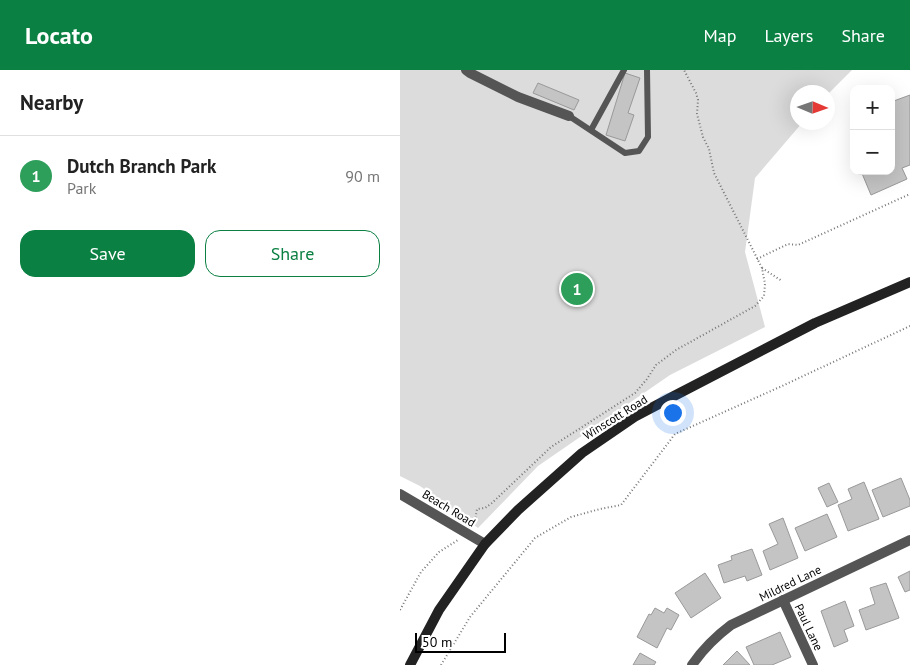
<!DOCTYPE html>
<meta charset="utf-8">
<style>
:root{--surface:#fff;--page:#f2f2f2;--text:#222;--muted:#767676;--line:#e0e0e0;--accent:#0b8043}
body{margin:0;font-family:"PT Sans",sans-serif;background:var(--page);color:var(--text)}
.controls{position:absolute;right:15px;top:15px;display:grid;overflow:hidden;border-radius:10px;box-shadow:0 5px 20px #0002}
.controls button{width:45px;height:45px;display:grid;place-items:center;padding:0;border:0;border-bottom:1px solid var(--line);background:var(--surface);color:var(--text);font:25px sans-serif}
.compass{position:absolute;left:390px;top:15px;width:45px;height:45px;border-radius:50%;background:var(--surface);box-shadow:0 5px 20px #0002;rotate:92deg}
.scale{position:absolute;left:15px;bottom:12px;width:91px;box-sizing:border-box;padding-left:5px;border:2px solid #000;border-top:0;font-size:14px;line-height:18px;white-space:nowrap;color:#000;-webkit-text-stroke:4px #fff;paint-order:stroke}
.you{position:absolute;left:272px;top:342px;width:18px;height:18px;margin:-12px;border:4px solid #fff;border-radius:50%;background:#1a73e8;box-shadow:0 0 0 8px #1a73e833}
.badge{display:grid;place-items:center;width:32px;height:32px;border-radius:50%;background:var(--accent);color:#fff;font-size:16px;font-weight:700}
.pin{position:absolute;translate:-50% -50%;border:2px solid #fff;box-shadow:0 1px 5px #0006}
.list{margin:0;padding:0;list-style:none}
h2{display:flex;justify-content:space-between;align-items:center;height:65px;margin:0;padding:0 20px;font-size:21px}
h2 small{font-size:16px;font-weight:400;color:var(--muted)}
.list li{display:grid;grid-template-columns:32px 1fr auto;gap:15px;align-items:center;box-sizing:border-box;height:80px;padding:0 20px;border-top:1px solid var(--line)}
.list b{display:block;font-size:19px;white-space:nowrap}
.list p{margin:0;font-size:16px;white-space:nowrap;color:var(--muted)}
.list em{font-size:16px;font-style:normal;color:var(--muted)}
.actions{display:flex;gap:10px;padding:15px 20px}
.actions a{flex:1;padding:11px 0;border:1px solid var(--accent);border-radius:15px;text-align:center;font-size:18px;color:var(--accent)}
.actions .main{background:var(--accent);color:#fff}
.map{position:relative;flex:none;width:510px;height:595px;overflow:hidden}
header{display:flex;align-items:center;gap:30px;box-sizing:border-box;height:70px;padding:0 25px;background:var(--accent);color:#fff}
header strong{font-size:24px}
nav{display:flex;gap:28px;margin-inline-start:auto;font-size:18px}
main{display:flex}
aside{flex:1;background:var(--surface)}
.map>svg:first-child{display:block}
.green{fill:#dcdcdc}
.building{fill:#c4c4c4;stroke:#999}
.lines{fill:none;stroke-linecap:round;stroke-linejoin:round}
.path{stroke:#777;stroke-width:2;stroke-dasharray:1 2.5;stroke-linecap:butt}
.lane{stroke:#555;stroke-width:6}
.street{stroke:#555;stroke-width:10}
.secondary{stroke:#222;stroke-width:10}
.labels{text-anchor:middle;dominant-baseline:central;stroke-width:4.5;stroke-linejoin:round;paint-order:stroke}
.street-label{font-size:12px;fill:#000;stroke:#fff}
</style>
<header>
<strong>Locato</strong>
<nav><a>Map</a><a>Layers</a><a>Share</a></nav>
</header>
<main>
<aside>
<h2>Nearby<small></small></h2>
<ul class="list">
<li><span class="badge" style="background:#2e9e5b">1</span><div><b>Dutch Branch Park</b><p>Park</p></div><em>90 m</em></li>
</ul>
<div class="actions"><a class="main">Save</a><a>Share</a></div>
</aside>
<div class="map">
<svg width="510" height="595" viewBox="0 0 510 595">
<rect width="100%" height="100%" fill="#fff"/>
<path class="green" d="M0 0H452L428 24V22H398V52L402 53 355 108 345 182 365 257 270 305 138 396 78 458 20 416 0 406Z"/>
<g class="building">
<path d="M225 3 240 8 228 43 234 45 225 71 206 65Z"/>
<path d="M138 13 179 30 174 40 133 23Z"/>
<path d="M510 25V95L502 98 507 109 471 125 461 101H491V32Z"/>
<path d="M501 408 510 430V436L483 447 472 420Z"/>
<path d="M464 412 479 449 448 461 438 435 452 429 448 419Z"/>
<path d="M429 413 438 432 427 437 418 418Z"/>
<path d="M427 444 437 467 405 481 395 458Z"/>
<path d="M383 448 398 488 370 500 363 481 378 474 369 454Z"/>
<path d="M352 479 362 505 347 511 345 506 324 513 318 495 332 490 331 486Z"/>
<path d="M510 501V520L505 522 498 507Z"/>
<path d="M305 503 321 528 291 548 275 523Z"/>
<path d="M486 513 499 548 466 560 459 540 475 534 470 518Z"/>
<path d="M445 531 454 556 444 560 448 571 434 577 421 541Z"/>
<path d="M255 538 264 543 267 538 279 545 271 560 267 558 257 578 237 567 249 544 251 545Z"/>
<path d="M380 562 391 587 372 595H354L346 577Z"/>
<path d="M337 581 350 595H323Z"/>
<path d="M240 583 256 592 254 595H233Z"/>
</g>
<g class="lines">
<g class="path">
<path d="M357 189 388 174 398 175 510 124"/>
<path d="M362 198 382 211"/>
<path d="M72 453 75 451 77 439 85 438 92 433 151 377 235 323 247 309 256 295 276 280 355 236 364 226 365 214 362 198 314 103 309 79 303 67 297 44 298 30 296 23 284 0"/>
<path d="M0 540 21 502 39 482 58 470"/>
<path d="M41 595 70 547 135 468 171 447 200 439 221 435 275 364 382 316 510 256"/>
</g>
<g class="lane">
<path d="M169 46 225 83 239 81 248 67 247 0"/>
<path d="M191 60 224 0"/>
</g>
<g class="street">
<path d="M66 0 70 3 118 27 169 46"/>
<path d="M0 424 85 474"/>
<path d="M383 530 413 595"/>
<path d="M292 595C303 579 315 567 331 555L510 470"/>
</g>
<path class="secondary" d="M10 595 39 540 85 474 118 440 182 383 236 346 274 326 415 253 510 212"/>
</g>
<g class="labels">
<g class="street-label">
<text transform="translate(215 347) rotate(-32)">Winscott Road</text>
<text transform="translate(49 438) rotate(31)">Beach Road</text>
<text transform="translate(390 513) rotate(-26)">Mildred Lane</text>
<text transform="translate(409 557) rotate(65)">Paul Lane</text>
</g>
</g>
</svg>
<div class="controls">
<button>+</button>
<button>−</button>
</div>
<svg class="compass" viewBox="-18 -18 36 36"><path d="M0-13l5 13h-10z" fill="#e53935"/><path d="M0 13l5-13h-10z" fill="#767676"/></svg>
<div class="scale">50 m</div>
<div class="you"></div>
<div class="pin badge" style="left:177px;top:219px;background:#2e9e5b">1</div>
</div>
</main>
